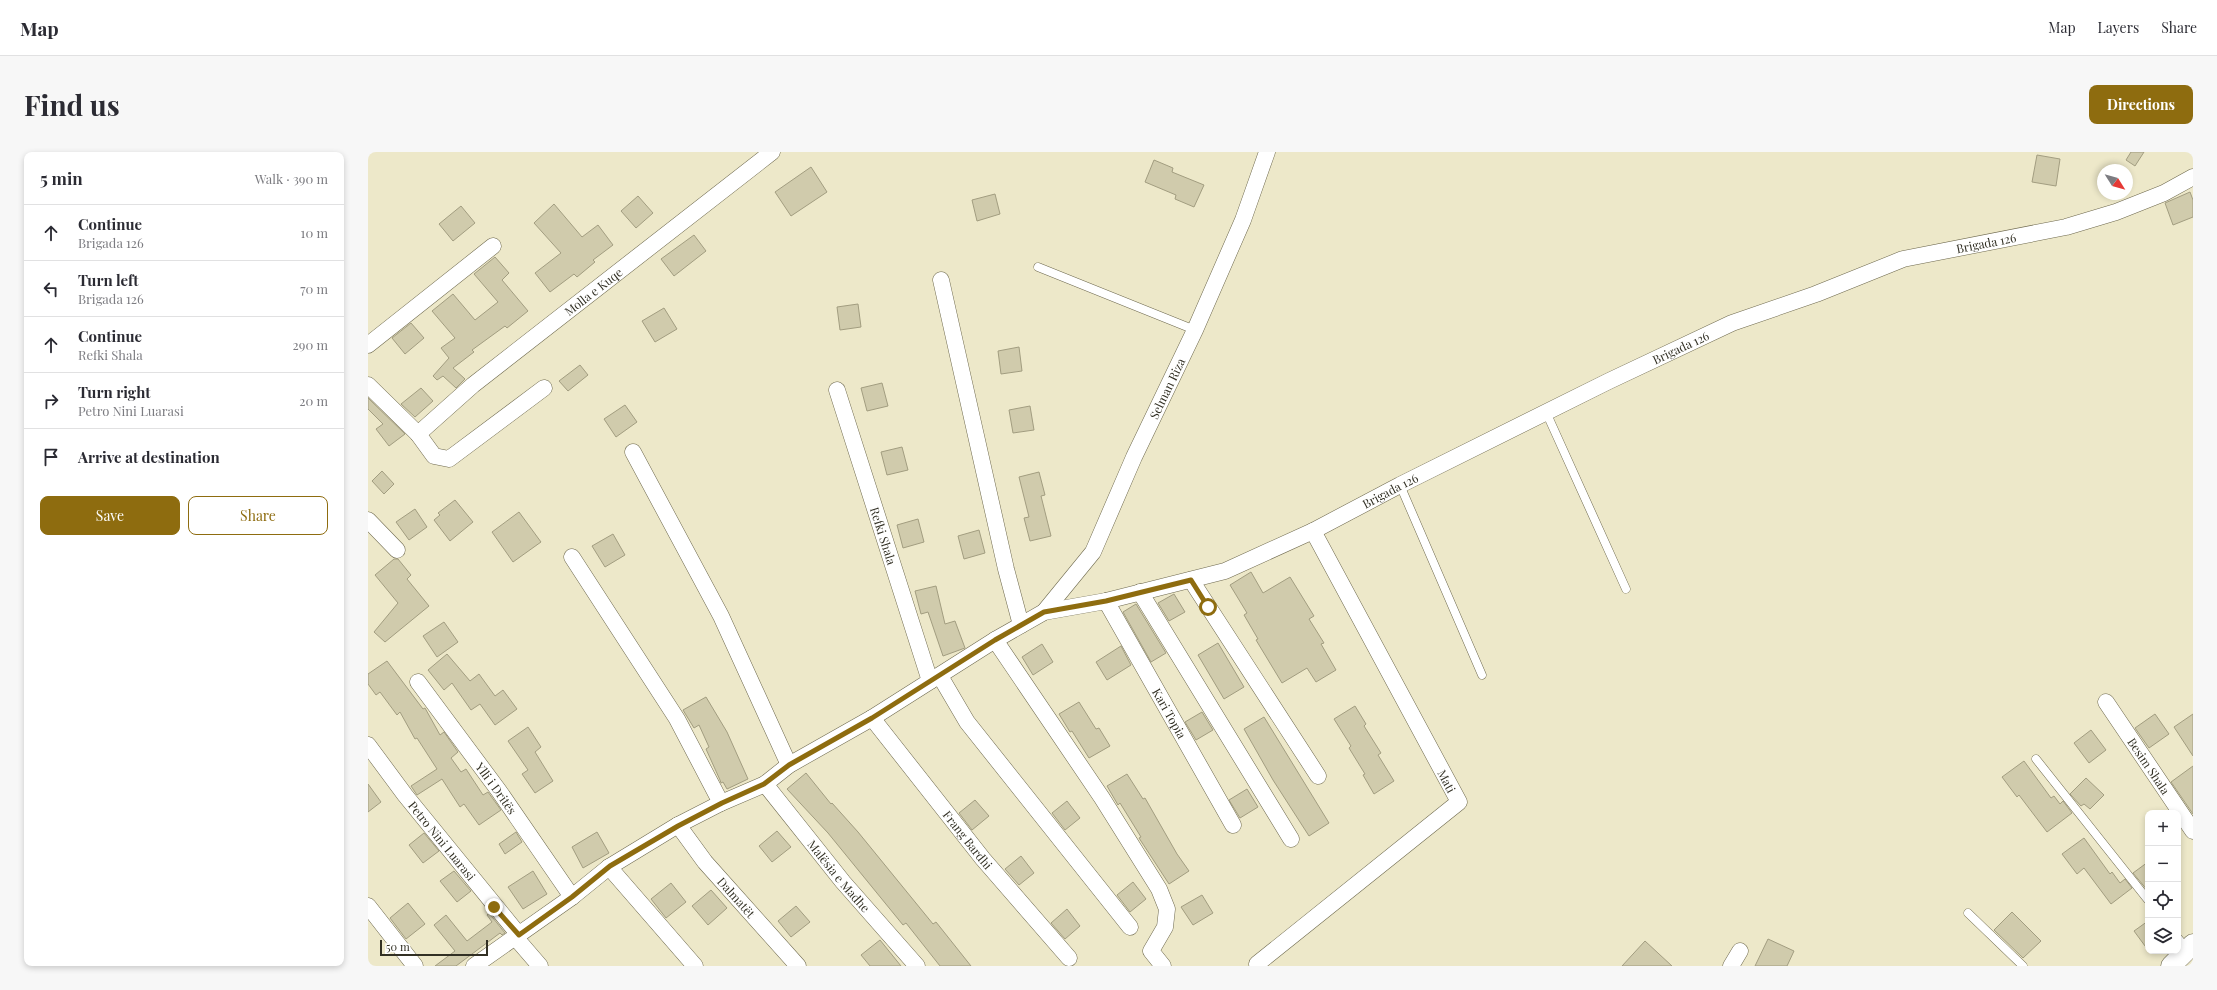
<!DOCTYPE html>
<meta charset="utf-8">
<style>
:root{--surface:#fff;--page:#f7f7f7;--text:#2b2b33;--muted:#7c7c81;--line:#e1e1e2;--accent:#8e6c0f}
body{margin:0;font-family:"Playfair Display",serif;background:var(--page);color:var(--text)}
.controls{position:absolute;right:12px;bottom:12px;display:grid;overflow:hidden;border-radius:8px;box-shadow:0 2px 6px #0003}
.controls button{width:36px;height:36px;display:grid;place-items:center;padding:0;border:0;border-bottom:1px solid var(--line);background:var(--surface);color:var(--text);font:20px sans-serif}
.compass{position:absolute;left:1729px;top:12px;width:36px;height:36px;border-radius:50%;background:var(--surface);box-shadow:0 2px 6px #0003;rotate:127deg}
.scale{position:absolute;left:12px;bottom:10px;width:108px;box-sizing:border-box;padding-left:4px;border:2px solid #323024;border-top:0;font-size:11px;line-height:14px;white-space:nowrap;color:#323024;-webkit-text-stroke:3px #fff;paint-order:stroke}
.stop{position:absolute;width:12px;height:12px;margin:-9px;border:3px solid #8e6c0f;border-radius:50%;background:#fff}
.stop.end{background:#8e6c0f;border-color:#fff;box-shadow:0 1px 4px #0008}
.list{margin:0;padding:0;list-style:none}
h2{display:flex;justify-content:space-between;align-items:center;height:52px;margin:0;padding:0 16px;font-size:17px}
h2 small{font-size:13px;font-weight:400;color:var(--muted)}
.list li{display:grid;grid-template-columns:26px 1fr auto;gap:12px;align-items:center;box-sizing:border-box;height:56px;padding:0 16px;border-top:1px solid var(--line)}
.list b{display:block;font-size:15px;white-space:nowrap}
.list p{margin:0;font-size:13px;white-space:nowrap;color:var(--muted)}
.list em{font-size:13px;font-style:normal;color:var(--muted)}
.actions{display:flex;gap:8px;padding:12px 16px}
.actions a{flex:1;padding:9px 0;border:1px solid var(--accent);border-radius:8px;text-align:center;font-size:14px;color:var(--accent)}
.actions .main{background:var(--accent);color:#fff}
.icon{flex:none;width:22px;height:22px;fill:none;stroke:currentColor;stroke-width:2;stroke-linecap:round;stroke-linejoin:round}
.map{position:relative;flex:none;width:1825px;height:814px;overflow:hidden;border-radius:8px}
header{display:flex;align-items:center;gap:24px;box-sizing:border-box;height:56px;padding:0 20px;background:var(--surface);border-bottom:1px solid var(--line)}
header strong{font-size:19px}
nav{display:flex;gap:22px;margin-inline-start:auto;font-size:14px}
.intro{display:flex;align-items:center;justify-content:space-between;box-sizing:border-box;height:96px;padding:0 24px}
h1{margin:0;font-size:28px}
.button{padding:10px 18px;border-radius:8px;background:var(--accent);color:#fff;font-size:14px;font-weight:700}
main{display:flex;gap:24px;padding:0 24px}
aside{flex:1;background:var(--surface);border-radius:8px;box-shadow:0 2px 6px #0003}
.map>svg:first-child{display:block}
.building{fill:#d0cbac;stroke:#a29d80}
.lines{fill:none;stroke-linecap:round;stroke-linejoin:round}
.service-casing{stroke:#6e694e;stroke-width:9}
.minor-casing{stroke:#6e694e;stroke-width:17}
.tertiary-casing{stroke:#6e694e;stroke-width:21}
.service{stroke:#fff;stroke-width:8}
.minor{stroke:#fff;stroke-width:16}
.tertiary{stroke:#fff;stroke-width:20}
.route{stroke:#8e6c0f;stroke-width:5}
.labels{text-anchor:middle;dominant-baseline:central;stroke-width:3;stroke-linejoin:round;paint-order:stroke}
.street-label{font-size:12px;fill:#323024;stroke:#fff}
</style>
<header>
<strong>Map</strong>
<nav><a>Map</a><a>Layers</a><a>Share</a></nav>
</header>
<div class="intro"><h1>Find us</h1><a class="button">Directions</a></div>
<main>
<aside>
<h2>5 min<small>Walk · 390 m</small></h2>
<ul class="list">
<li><svg class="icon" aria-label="ahead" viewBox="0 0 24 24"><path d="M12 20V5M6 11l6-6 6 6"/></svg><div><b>Continue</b><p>Brigada 126</p></div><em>10 m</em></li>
<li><svg class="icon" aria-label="left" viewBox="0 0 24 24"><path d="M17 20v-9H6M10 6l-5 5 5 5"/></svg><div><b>Turn left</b><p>Brigada 126</p></div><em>70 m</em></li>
<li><svg class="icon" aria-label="ahead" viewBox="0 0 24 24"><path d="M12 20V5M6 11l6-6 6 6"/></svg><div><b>Continue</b><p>Refki Shala</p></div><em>290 m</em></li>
<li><svg class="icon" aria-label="right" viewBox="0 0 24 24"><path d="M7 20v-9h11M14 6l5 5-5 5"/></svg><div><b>Turn right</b><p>Petro Nini Luarasi</p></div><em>20 m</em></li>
<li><svg class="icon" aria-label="arrive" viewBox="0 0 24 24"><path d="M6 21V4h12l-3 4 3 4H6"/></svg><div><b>Arrive at destination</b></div></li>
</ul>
<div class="actions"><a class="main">Save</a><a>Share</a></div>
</aside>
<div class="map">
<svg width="1825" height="814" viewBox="0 0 1825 814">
<rect width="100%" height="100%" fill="#ede8c9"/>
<g class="building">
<path d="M1763 0H1776L1767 14 1758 8Z"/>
<path d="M1669 3 1692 7 1688 34 1664 30Z"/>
<path d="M786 8 805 16 804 20 836 33 826 55 807 47 808 43 777 30Z"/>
<path d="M443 15 459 40 423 64 407 40Z"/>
<path d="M1822 40 1825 48V65L1805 73 1797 51Z"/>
<path d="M627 42 632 62 609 69 604 48Z"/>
<path d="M270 44 285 61 268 76 253 59Z"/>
<path d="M186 52 214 85 230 73 245 93 225 108 227 110 209 125 206 122 182 140 167 121 193 101 166 71Z"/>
<path d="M93 54 107 71 85 89 71 72Z"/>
<path d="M326 83 338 99 306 124 293 107Z"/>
<path d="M127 105 141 121 134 128 160 159 139 176 137 174 104 198 106 200 85 216 97 227 88 236 75 224 69 228 65 224 81 206 73 196 87 186 64 159 85 142 107 168 130 150 106 122Z"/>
<path d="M490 152 493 175 472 178 469 155Z"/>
<path d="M296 156 309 177 287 190 274 169Z"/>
<path d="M43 171 56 186 37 202 24 186Z"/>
<path d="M651 195 654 219 633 222 630 199Z"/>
<path d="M212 213 220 223 200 239 191 229Z"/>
<path d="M514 231 520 254 499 259 493 236Z"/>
<path d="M53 236 65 249 47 265 33 252Z"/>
<path d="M0 246 37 282 21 294 8 277 15 272 0 257Z"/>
<path d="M257 253 269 270 248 285 236 267Z"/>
<path d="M662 254 666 278 645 281 641 258Z"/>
<path d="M534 295 540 318 519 323 513 300Z"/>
<path d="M14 319 26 332 16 342 4 329Z"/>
<path d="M671 320 677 343 673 344 683 384 662 389 656 366 661 365 651 325Z"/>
<path d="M87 348 105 370 82 389 66 368 72 363 70 361Z"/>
<path d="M47 357 59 375 41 388 28 370Z"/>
<path d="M151 360 173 390 145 410 124 380Z"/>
<path d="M550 367 556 390 535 396 529 373Z"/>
<path d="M611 378 617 401 596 407 590 384Z"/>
<path d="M245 382 257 403 237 415 224 394Z"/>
<path d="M26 407H30L43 423 39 427 61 454 17 490 6 480 30 451 7 423Z"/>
<path d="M883 420 895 441 922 425 946 464 941 467 956 491 953 492 968 518 948 530 939 516 914 531 888 488 890 487 876 463 879 461 862 433Z"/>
<path d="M568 434 577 472 587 469 597 496 575 504 560 460 553 462 547 439Z"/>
<path d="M806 442 817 460 801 469 790 451Z"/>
<path d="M768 452 798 501 783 510 755 460Z"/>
<path d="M76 470 90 490 69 505 55 484Z"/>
<path d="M850 491 876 535 856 547 830 503Z"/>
<path d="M674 492 685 510 665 523 654 505Z"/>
<path d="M753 494 763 513 739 528 728 510Z"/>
<path d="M79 502 102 529 111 522 127 544 135 538 149 557 127 573 112 552 103 558 84 531 76 538 60 518Z"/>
<path d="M19 509 55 557 57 556 72 583 76 580 90 600 83 606 93 620 98 617 115 643 120 640 133 658 111 673 96 652 92 655 74 627 49 643 43 634 69 617 49 586 47 587 32 560 29 563 12 540 8 543 0 532V522Z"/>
<path d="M338 545 359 580 380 627 359 637 355 630 353 631 352 628 338 597 341 595 331 573 326 576 315 558Z"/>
<path d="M711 550 728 577 731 576 742 594 721 606 704 579 702 580 691 562Z"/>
<path d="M987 554 998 572 996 574 1013 601 1010 603 1026 629 1006 642 995 623 997 622 981 596 983 594 966 567Z"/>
<path d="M834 560 845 578 828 588 817 570Z"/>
<path d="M1787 562 1801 582 1781 596 1767 576Z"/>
<path d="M1825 562V604L1806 575Z"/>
<path d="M896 565 961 671 941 684 905 628 876 577Z"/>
<path d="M160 575 173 595 167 600 185 629 167 641 154 622 160 618 140 589Z"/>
<path d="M1723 578 1738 598 1721 611 1706 591Z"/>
<path d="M1656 609 1683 646 1686 644 1692 652 1695 649 1704 661 1679 680 1651 643 1649 645 1634 625Z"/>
<path d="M1825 614V662L1803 630Z"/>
<path d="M438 621 463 652 464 651 490 680 565 772 568 770 603 814H572L538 771 535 773 460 681 419 637Z"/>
<path d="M759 622 775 647 777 646 809 702 821 719 801 732 771 686 773 685 752 651 750 653 739 634Z"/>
<path d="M1718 626 1736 643 1722 657 1716 652 1713 654 1702 642Z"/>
<path d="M0 632 13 650 0 660Z"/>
<path d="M879 637 890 655 872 666 861 648Z"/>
<path d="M607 648 621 664 604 678 591 661Z"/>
<path d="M699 649 712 666 697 678 684 661Z"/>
<path d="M409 679 423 695 404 710 391 694Z"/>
<path d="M148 680 154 690 137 702 131 692Z"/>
<path d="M229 680 241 701 215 716 204 695Z"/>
<path d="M56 681 71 699 55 711 41 693Z"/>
<path d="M1716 686 1742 722 1744 720 1752 731 1757 727 1764 736 1743 752 1716 716 1709 722 1694 702Z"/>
<path d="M653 704 666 721 651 733 637 717Z"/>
<path d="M1780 710V739L1765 721Z"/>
<path d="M86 719 103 739 89 750 72 729Z"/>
<path d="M165 719 179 742 155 757 140 735Z"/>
<path d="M765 730 778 747 762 760 749 743Z"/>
<path d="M303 731 318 750 298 766 283 747Z"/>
<path d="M343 738 359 756 340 773 324 754Z"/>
<path d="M834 743 845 761 825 773 813 755Z"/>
<path d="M40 751 57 772 38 787 22 766Z"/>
<path d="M428 754 442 770 423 785 410 769Z"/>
<path d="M699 757 712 774 697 787 683 771Z"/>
<path d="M1644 760 1673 789 1655 806 1626 778Z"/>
<path d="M121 761 137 781 134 783 132 781 88 814H67L87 799 66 773 78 763 99 789 124 770 119 763Z"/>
<path d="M1780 769V798L1766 779Z"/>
<path d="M1400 787 1426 799 1419 814H1387Z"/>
<path d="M512 788 533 814H502L493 803Z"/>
<path d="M1277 789 1304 814H1254Z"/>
</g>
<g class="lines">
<defs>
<g id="service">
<path d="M670 115 827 178"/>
<path d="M1178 260 1258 437"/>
<path d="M1032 333 1114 523"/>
<path d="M1668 607 1780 748"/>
<path d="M1600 761 1655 814"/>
<path d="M1810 786 1819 797"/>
</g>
<g id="minor">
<path d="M573 128 638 417 653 473"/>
<path d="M0 193 125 94"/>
<path d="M0 233 50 282 66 304 81 307 176 236"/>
<path id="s1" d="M469 238 562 529"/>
<path id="s2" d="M50 282 105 233 404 0"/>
<path d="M265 300 353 464 421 613"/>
<path d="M0 368 29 398"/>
<path d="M204 405 309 567 353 651"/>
<path d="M823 428 950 624"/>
<path d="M772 440 923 687"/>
<path id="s3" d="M738 449 865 673"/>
<path id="s4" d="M676 460 725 400 766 305 827 178 875 68 899 0"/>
<path d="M627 488 734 646 791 737 799 757 797 775 783 799 795 814"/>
<path d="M572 524 599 570 762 775"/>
<path id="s5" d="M50 530 131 639 204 745"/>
<path id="s6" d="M1738 550 1825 679"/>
<path id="s7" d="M504 566 615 707 701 806"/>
<path id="s8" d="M0 593 37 643 151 783"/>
<path id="s9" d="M397 632 475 730 549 814"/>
<path id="s10" d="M310 673 337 710 430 814"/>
<path d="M241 715 327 814"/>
<path d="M0 754 47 814"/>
<path d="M147 785 172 814"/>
<path d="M889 812 1091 650 945 379"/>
<path id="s11" d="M106 814 204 745 241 715 310 673 353 651 397 632 421 613 504 566 627 488 676 460 738 449 857 419 945 379 1032 333 1241 229 1364 171 1448 142 1535 107 1698 75 1748 60 1796 41 1825 25"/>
<path d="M1363 814 1372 799"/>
</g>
<path id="tertiary" d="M1803 814 1825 792"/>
</defs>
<use href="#service" class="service-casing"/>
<use href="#minor" class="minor-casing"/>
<use href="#tertiary" class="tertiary-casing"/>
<use href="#service" class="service"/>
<use href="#minor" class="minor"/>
<use href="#tertiary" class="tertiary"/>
</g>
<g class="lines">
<path class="route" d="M126 755 151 783 204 745 242 714 310 674 354 651 396 632 421 613 504 566 627 488 676 460 738 449 823 428 840 455"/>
</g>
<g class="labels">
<g class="street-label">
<text stroke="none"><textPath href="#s11" startOffset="1690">Brigada 126</textPath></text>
<text stroke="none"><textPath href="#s2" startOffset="226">Molla e Kuqe</textPath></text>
<text stroke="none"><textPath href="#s11" startOffset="1366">Brigada 126</textPath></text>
<text stroke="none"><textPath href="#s4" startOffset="257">Selman Riza</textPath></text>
<text stroke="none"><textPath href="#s11" startOffset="1042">Brigada 126</textPath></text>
<text stroke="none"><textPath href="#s1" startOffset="153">Refki Shala</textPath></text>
<text stroke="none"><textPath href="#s3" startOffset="129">Kari Topia</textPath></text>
<text stroke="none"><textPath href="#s6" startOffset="77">Besim Shala</textPath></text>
<text transform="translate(1079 629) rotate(62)">Mati</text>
<text stroke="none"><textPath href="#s5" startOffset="132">Ylli i Dritës</textPath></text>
<text stroke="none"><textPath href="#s7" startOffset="155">Frang Bardhi</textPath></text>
<text stroke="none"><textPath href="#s8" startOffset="121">Petro Nini Luarasi</textPath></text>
<text stroke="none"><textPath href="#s9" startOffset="118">Malësia e Madhe</textPath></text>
<text stroke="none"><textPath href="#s10" startOffset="93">Dalmatët</textPath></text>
</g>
</g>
</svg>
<div class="controls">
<button>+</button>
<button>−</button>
<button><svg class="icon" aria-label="locate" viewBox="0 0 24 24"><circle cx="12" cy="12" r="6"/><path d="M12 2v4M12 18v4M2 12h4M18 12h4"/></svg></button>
<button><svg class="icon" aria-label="layers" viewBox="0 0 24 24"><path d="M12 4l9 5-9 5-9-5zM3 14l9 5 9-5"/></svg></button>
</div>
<svg class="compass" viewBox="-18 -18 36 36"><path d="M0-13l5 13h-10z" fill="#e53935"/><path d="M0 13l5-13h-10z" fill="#7c7c81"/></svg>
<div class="scale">50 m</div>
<div class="stop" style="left:840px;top:455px"></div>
<div class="stop end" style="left:126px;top:755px"></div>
</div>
</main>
